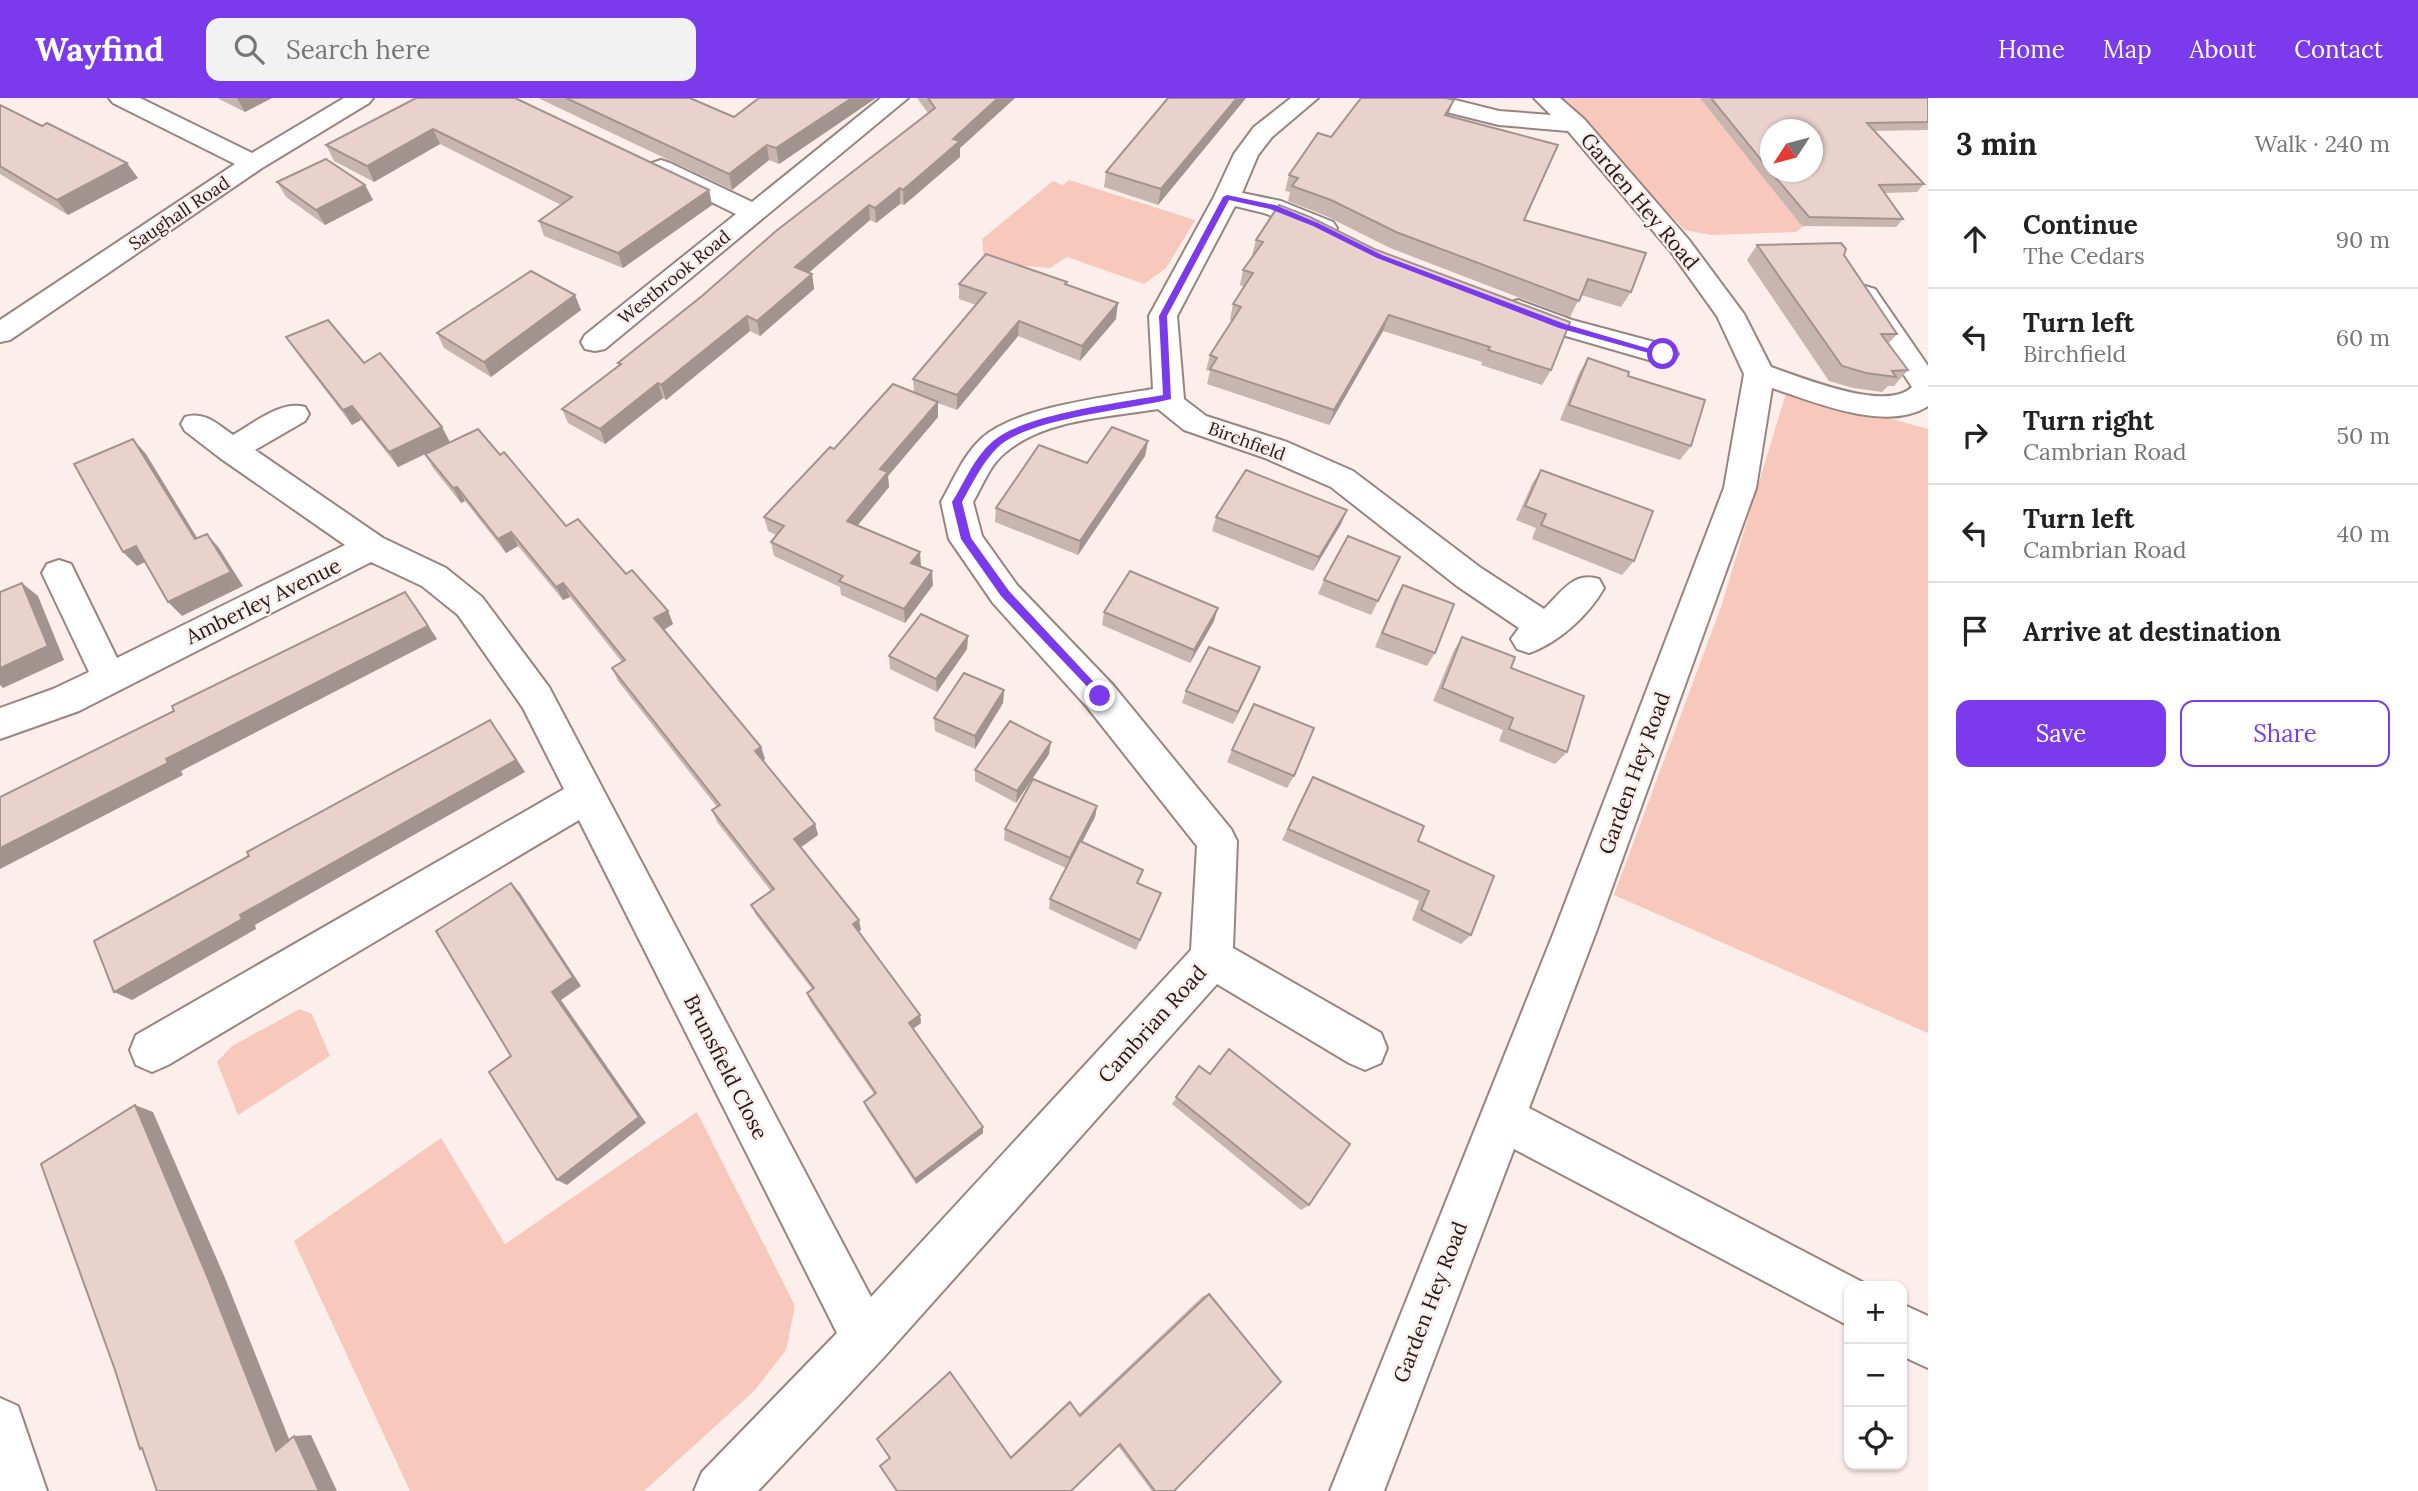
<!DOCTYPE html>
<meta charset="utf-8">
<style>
:root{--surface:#fff;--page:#f2f2f2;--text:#222;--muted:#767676;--line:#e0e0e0;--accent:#7c3aed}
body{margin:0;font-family:Lora,serif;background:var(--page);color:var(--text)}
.controls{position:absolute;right:21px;bottom:21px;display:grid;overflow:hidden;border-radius:14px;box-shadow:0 2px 5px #0004}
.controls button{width:63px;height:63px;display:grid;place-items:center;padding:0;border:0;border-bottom:2px solid var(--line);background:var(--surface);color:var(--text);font:35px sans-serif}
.compass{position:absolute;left:1760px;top:21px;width:63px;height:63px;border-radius:50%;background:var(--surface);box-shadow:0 2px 5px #0004;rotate:234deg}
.stop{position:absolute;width:21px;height:21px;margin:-16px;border:5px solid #7c3aed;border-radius:50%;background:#fff}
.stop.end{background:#7c3aed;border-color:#fff;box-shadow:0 2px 7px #0008}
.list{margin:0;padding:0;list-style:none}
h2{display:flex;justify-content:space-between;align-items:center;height:91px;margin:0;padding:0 28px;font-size:30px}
h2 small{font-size:23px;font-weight:400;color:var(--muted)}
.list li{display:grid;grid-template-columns:46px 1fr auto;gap:21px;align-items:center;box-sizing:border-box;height:98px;padding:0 28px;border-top:2px solid var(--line)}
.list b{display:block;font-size:26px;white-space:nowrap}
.list p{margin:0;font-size:23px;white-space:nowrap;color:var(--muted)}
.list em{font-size:23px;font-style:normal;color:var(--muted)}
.actions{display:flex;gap:14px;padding:21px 28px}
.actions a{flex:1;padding:16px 0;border:2px solid var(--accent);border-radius:14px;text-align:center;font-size:24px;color:var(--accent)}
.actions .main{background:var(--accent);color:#fff}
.icon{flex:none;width:38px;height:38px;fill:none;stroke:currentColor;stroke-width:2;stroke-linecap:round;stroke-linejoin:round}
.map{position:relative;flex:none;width:1928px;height:1393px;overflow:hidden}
header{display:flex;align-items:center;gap:42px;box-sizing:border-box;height:98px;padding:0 35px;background:var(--accent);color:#fff}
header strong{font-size:33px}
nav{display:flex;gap:38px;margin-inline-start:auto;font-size:24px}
.search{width:490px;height:63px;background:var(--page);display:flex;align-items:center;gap:18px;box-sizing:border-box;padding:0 24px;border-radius:14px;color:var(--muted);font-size:26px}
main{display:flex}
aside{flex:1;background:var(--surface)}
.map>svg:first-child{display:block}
.green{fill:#f8c8bc}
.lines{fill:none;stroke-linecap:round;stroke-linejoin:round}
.minor-casing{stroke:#99847f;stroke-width:4}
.minor{fill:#fff;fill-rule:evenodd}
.wall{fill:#c8b5af;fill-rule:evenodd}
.shaded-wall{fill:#a3938f}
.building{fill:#e9d2cc;stroke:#a3938f;stroke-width:2}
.route{fill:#7c3aed}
.labels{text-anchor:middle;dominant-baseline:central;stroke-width:5;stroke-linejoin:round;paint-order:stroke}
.far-street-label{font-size:18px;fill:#231b19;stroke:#fceeea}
.street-label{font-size:21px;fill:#231b19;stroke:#fceeea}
</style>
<header>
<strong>Wayfind</strong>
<div class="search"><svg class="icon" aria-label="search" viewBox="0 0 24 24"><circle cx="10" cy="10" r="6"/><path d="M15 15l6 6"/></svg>Search here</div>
<nav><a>Home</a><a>Map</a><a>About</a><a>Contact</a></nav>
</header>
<main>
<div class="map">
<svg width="1928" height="1393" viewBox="0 0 1928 1393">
<rect width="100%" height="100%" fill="#fceeea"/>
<g class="green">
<path d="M1557 0H1701L1804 128 1796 134 1711 137 1685 132Z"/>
<path d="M1069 82 1195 122 1166 170 1144 186 1067 159 1050 170 999 166 984 159 982 141 1053 83 1063 87Z"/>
<path d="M1787 292 1928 331V935L1614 797 1721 509Z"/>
<path d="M300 911 312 916 330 958 238 1017 217 964 232 948Z"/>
<path d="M697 1014 795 1208 786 1252 754 1293 644 1393H410L294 1143 441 1040 505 1146Z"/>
</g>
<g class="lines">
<defs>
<g id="minor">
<path d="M109 0H140L252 55 344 0H373L369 5 262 70 10 242 0 244V222L235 66 113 5Z"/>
<path d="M881 0H908L605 251 595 253 585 251 581 244 585 237 736 116 652 75 648 70 652 65 661 62 670 65 752 104Z"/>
<path d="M1291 0H1318L1272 39 1258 57 1242 95 1281 103 1333 124 1337 130 1333 136 1324 138 1264 115 1235 108 1177 218 1184 301 1206 318 1287 344 1353 373 1481 470 1544 511C1562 494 1573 473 1599 481L1604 490C1589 517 1558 545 1529 555L1517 551 1511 541 1519 530 1457 488 1331 389 1265 360 1184 332 1158 311C1110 319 1045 321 1006 354 990 366 983 387 973 404L982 438 1017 487 1113 587 1231 731 1237 743 1233 850 1381 935 1387 950 1381 965 1365 972 1349 965 1217 886 884 1259 758 1393H694L702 1374 837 1235 579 722 168 967 152 974 136 967 130 952 136 937 564 691 523 610 458 517 422 488 371 464 79 613 0 641V610L53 591 89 574 42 475 47 466 59 462 71 466 117 560 345 447 220 360 185 333 181 326 185 319C205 313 217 326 233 337 254 325 281 302 305 309L309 316 305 323 255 352 383 440 446 470 482 499 549 589 871 1199 1191 852 1197 748 1087 609 993 505 949 441 941 404C953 383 963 357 982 340 1017 309 1106 299 1153 291L1149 218 1214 99 1234 56 1254 29Z"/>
<path d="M1406 0H1447L1499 13 1551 17 1534 0H1560L1584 21 1689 142 1744 216 1771 269C1801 279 1887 315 1912 289L1851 197 1855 191 1865 188 1875 191 1928 268V308C1887 335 1814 304 1772 290L1756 390 1596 834 1529 1010 1866 1186 1868 1188H1849V1228L1514 1051 1384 1393H1330L1554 834 1724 390 1744 276 1717 218 1671 154 1568 33 1499 27 1410 5Z"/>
<path d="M1518 202 1572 222 1673 249 1678 256 1673 263 1663 266 1552 234 1508 217 1504 211 1508 205Z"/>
<path d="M1902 1206 1928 1218V1270L1902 1258Z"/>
<path d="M0 1300 18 1308 47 1393H0Z"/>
</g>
</defs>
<use href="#minor" class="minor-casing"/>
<use href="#minor" class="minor"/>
</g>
<g class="wall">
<path d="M217 0H272L245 14Z"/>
<path d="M416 0 709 92 712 107 623 170 544 138 539 123 561 107 440 46 374 84 334 63 326 47Z"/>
<path d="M538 0H690L734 19 759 0H876L779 66 769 62 732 92Z"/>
<path d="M917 0H1015L960 50V59L904 107 900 106 876 125 870 122 809 174 812 176 814 191 760 238 750 233 666 302 663 300 605 346 568 325 562 311 619 267 618 265 928 15Z"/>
<path d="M1246 0 1158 107 1104 89 1106 74Z"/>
<path d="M1700 0H1928V32L1875 33 1924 86 1917 94 1885 95 1903 121 1896 129 1802 128ZM1770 32 1812 74H1770Z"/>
<path d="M1358 5 1448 17 1524 122 1631 194 1621 209 1581 197 1570 219 1390 150 1326 118 1288 103 1290 94 1285 93 1289 77 1331 39Z"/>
<path d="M0 7 138 80 68 117 0 76Z"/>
<path d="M277 84 365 87 373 102 325 127 286 99Z"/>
<path d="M1279 107 1551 272 1542 287 1481 267 1482 264 1383 233 1329 327 1207 286 1210 273 1206 272 1210 257 1232 223 1230 222 1233 206 1244 189 1240 187 1243 172 1253 157H1252L1256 142Z"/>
<path d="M1757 147 1844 157 1897 236 1888 246 1908 272 1894 288H1888L1882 294 1853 290 1829 283 1747 162Z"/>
<path d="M959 186H1067L1116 221 1080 263 1018 238 957 312 938 305V319L888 378 889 389 857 428 921 468 933 487 905 525 841 497 840 489 774 458 771 444 776 437 768 433 764 419 834 351 914 294 913 281 976 207 959 201Z"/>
<path d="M581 212 491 279 444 250 437 235Z"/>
<path d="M286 239 364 265 450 344 500 357 566 428 626 476 668 513 673 526 664 532 761 649 765 661 762 663 815 726 818 737 801 749 861 832 859 833 920 917 921 925 913 930 983 1029V1035L916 1086 866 1010 864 1004 874 996 810 903 807 895 812 891 756 817 751 807 771 793 717 724 712 712 717 709 618 583 612 570 622 564 570 499 563 502 518 448 506 455 465 403 461 405 433 370 425 356 398 369 361 322 352 327 296 254Z"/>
<path d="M1588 260 1628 278 1691 348 1680 362 1560 322 1579 275Z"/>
<path d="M1148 343 1145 358 1078 457 995 424 996 410 1087 365Z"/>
<path d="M1541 372 1634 463 1622 477 1532 441 1536 430 1516 422 1532 386Z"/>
<path d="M1347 412 1341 426 1313 473 1212 433 1216 419Z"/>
<path d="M1400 459 1371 517 1318 496 1324 482Z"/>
<path d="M1403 487 1435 555 1427 568 1375 549 1395 501Z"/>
<path d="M1104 514 1214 523 1190 565 1102 527Z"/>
<path d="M968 538 967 551 937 594 890 571 889 558Z"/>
<path d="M1462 539 1511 570 1567 654 1555 666 1499 643 1503 632 1433 603 1454 552Z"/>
<path d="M1260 569 1233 626 1182 605 1186 593Z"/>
<path d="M1004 592 1003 605 975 651 935 633 934 620Z"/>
<path d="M1232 652 1294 678 1287 690 1227 664Z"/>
<path d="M1049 656 1016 705 975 683V672Z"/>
<path d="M1313 679 1418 743 1471 837 1461 846 1412 822 1419 803 1282 742Z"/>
<path d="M1097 708 1095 719 1082 744 1138 785 1157 805 1136 852 1049 811 1050 801 1066 770 1004 742 1005 731Z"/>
<path d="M1199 968 1309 1107 1301 1112 1172 1006Z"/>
<path d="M1209 1196 1174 1393H1152L1118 1348 1071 1393 890 1360 1010 1359 1068 1304H1070L1079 1316 1203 1198Z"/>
</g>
<g class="shaded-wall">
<path d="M237 0H272L245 14Z"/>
<path d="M852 0H876L779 66 776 50Z"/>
<path d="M998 0H1015L960 50V59L904 107 903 92 953 41Z"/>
<path d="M1237 0H1246L1158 107 1161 91Z"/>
<path d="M1454 2 1448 17H1445Z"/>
<path d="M433 31 440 46 374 84 367 68Z"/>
<path d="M767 47 769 62 732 92 729 76Z"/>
<path d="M127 65 138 80 68 117 57 102Z"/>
<path d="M365 87 373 102 325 127 316 112Z"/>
<path d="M900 90V106L876 125 875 110Z"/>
<path d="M709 92 712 107 623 170 618 155Z"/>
<path d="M869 107 870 122 798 184 795 169Z"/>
<path d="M812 176 814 191 760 238 757 223Z"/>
<path d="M575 197 581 212 491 279 484 264Z"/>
<path d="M1118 205 1116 221 1080 263 1082 248Z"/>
<path d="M1389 217 1383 233 1329 327 1334 312Z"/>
<path d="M747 218 750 233 666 302 661 287Z"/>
<path d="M1019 223 1018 238 957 312V297Z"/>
<path d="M658 285 663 300 605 346 600 331Z"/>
<path d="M938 304V319L888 378 889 389 849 438 847 423 880 371Z"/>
<path d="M352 308 361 322 352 327 343 312Z"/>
<path d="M442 329 450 344 398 369 389 354Z"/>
<path d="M133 341 146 356 207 456 195 441Z"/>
<path d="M1148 343 1145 358 1078 457 1080 443Z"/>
<path d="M457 389 465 403 461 405 453 390Z"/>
<path d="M1347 412 1341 426 1313 473 1319 459Z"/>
<path d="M511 434 518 448 506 455 498 441Z"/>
<path d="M207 436 219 450 243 488 182 518 168 504Z"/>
<path d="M136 448 149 462 137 468 123 454Z"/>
<path d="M920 454 921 468 912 479 911 465Z"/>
<path d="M932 473 933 487 905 525 904 511Z"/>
<path d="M22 485 38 498 64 562 3 590 0 587V570Z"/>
<path d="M563 485 570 499 563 502 556 489Z"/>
<path d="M415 507 437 541 181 673 183 677 0 771V750L166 661Z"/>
<path d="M1218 510 1214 523 1190 565 1194 552Z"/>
<path d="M668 513 673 526 660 534 654 520Z"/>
<path d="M968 538 967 551 937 594 936 581Z"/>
<path d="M1260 569 1255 582 1233 626 1238 614Z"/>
<path d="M1004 592 1003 605 975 651V638Z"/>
<path d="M499 634 525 674 255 827 256 831 132 902 114 894 240 817Z"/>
<path d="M1051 644 1049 656 1016 705 1017 693Z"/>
<path d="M761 649 765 661 758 665 755 653Z"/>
<path d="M1097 708 1095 719 1068 771 1070 760Z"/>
<path d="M815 726 818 737 797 752 794 741Z"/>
<path d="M511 785 520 795 581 888 561 902 646 1025 567 1087 557 1082 552 894Z"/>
<path d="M859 822 861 832 856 836 853 826Z"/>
<path d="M920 917 921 925 910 933 909 925Z"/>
<path d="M135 1007 153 1014 225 1180 293 1351 276 1353Z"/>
<path d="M983 1029V1035L916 1086 915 1081Z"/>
<path d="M311 1337 337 1393H319L294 1338Z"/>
</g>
<g class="building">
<path d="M416 0H515L709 92 618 155 539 123 572 99 433 31 367 68 326 47Z"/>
<path d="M566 0H690L734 19 759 0H852L776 50 767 47 729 76Z"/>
<path d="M928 0H998L953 41 960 43 903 92 900 90 875 110 869 107 795 169 812 176 757 223 747 218 661 287 658 285 600 331 562 311 621 266 618 265 702 198 776 133 935 10Z"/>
<path d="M1168 0H1237L1161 91 1106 74Z"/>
<path d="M1361 0H1446L1454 2 1445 17 1558 47 1524 122 1646 155 1631 194 1588 181 1579 203 1396 134 1331 102 1292 88 1298 80 1289 77 1318 35 1331 39Z"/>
<path d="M1711 0H1928V24L1867 25 1924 86 1879 87 1903 121 1809 119 1771 74H1812V32H1770V73Z"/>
<path d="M0 7 42 28 47 25 127 65 57 102 0 68Z"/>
<path d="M326 61 365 87 316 112 277 84Z"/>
<path d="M1279 107 1310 119 1374 151 1570 224 1551 272 1488 252 1490 249 1389 217 1334 312 1210 271 1217 260 1210 257 1241 209 1233 206 1253 175 1243 172 1263 144 1256 142Z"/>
<path d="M1841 145 1846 151 1844 157 1897 236H1881L1908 272 1892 273 1896 279 1866 275 1842 268 1757 147Z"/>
<path d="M986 156 1067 184 1065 186 1118 205 1082 248 1019 223 957 297 913 281 986 195 959 186Z"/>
<path d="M531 173 575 197 484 264 437 235Z"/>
<path d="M328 222 364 265 380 255 442 329 389 354 352 308 343 312 286 239Z"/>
<path d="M1588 260 1629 274 1628 278 1705 302 1691 348 1569 307Z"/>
<path d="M893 286 938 304 880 371 888 374 847 423 920 454 911 465 932 473 904 511 839 483 843 478 771 444 784 428 764 419 830 349 834 351Z"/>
<path d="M1112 329 1148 343 1080 443 996 410 1039 347 1087 365Z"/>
<path d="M478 331 500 357 504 354 566 428 578 421 626 476 632 472 668 513 654 520 761 649 755 653 815 726 794 741 859 822 853 826 920 917 909 925 983 1029 915 1081 864 1004 876 995 807 895 814 890 751 807 774 791 712 712 720 707 612 570 625 562 563 485 556 489 511 434 498 441 457 389 453 390 425 356Z"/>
<path d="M133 341 195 441 207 436 231 474 168 504 136 448 123 454 74 366Z"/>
<path d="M1246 372 1347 412 1319 459 1216 419Z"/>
<path d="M1541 372 1653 413 1634 463 1541 427 1546 416 1525 408Z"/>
<path d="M1348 438 1400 459 1378 503 1324 482Z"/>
<path d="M1130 473 1218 510 1194 552 1104 514Z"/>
<path d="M22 485 48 548 0 570V494Z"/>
<path d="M1403 487 1454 506 1435 555 1382 535Z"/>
<path d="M405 494 428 528 166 661 168 665 0 750V699L174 613 172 608Z"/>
<path d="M921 516 968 538 936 581 889 558Z"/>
<path d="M1462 539 1515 559 1511 570 1584 598 1567 654 1509 631 1513 620 1442 590Z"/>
<path d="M1209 549 1260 569 1238 614 1186 593Z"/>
<path d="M964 575 1004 592 975 638 934 620Z"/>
<path d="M1254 606 1314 630 1294 678 1232 652Z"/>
<path d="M490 622 516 662 240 817 242 821 114 894 94 843 249 758 247 754Z"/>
<path d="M1010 623 1051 644 1017 693 975 672Z"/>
<path d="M1313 679 1424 728 1418 743 1494 778 1471 837 1421 812 1429 793 1288 731Z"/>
<path d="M1033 681 1097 708 1070 760 1005 731Z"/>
<path d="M1080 743 1143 772 1137 785 1161 795 1140 842 1050 801Z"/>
<path d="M511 785 573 879 552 894 639 1019 557 1082 489 974 511 958 436 833Z"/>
<path d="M1229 951 1350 1046 1309 1107 1176 999 1199 968 1210 976Z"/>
<path d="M135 1007 207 1178 276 1353 294 1338 319 1393H157L142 1350 140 1351 115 1272 41 1066Z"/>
<path d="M1209 1196 1281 1284 1174 1393H1155L1120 1346 1071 1393H897L880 1368 890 1360 877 1341 950 1274 1011 1360 1070 1304 1080 1318Z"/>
</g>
<path class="route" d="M1227 97 1275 107 1318 125 1382 157 1565 226 1667 256 1663 259 1559 230 1377 160 1313 128 1270 111 1229 102 1167 218 1171 301C1128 312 1027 320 997 350 982 365 972 386 962 404L971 440 1009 493 1104 595V601L1100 602 1001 498 961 441 952 404C964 385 974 360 991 345 1021 316 1120 305 1163 297L1159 218 1223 99Z"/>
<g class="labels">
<g class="far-street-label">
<text transform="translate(179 115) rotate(-34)">Saughall Road</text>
<text transform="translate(674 179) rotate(-39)">Westbrook Road</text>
<text transform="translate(1247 343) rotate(20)">Birchfield</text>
</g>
<g class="street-label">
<text transform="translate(1640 103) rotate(50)">Garden Hey Road</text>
<text transform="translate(263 503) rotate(-26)">Amberley Avenue</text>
<text transform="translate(1634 675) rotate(-70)">Garden Hey Road</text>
<text transform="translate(1152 926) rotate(-48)">Cambrian Road</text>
<text transform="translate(726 969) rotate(63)">Brunsfield Close</text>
<text transform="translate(1430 1204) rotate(-69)">Garden Hey Road</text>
</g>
</g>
</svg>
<div class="controls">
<button>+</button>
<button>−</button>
<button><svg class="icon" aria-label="locate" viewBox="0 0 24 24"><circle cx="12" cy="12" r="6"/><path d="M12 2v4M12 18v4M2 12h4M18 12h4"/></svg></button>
</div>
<svg class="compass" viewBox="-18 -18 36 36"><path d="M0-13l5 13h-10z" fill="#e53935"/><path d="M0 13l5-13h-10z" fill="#767676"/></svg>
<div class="stop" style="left:1663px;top:256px"></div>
<div class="stop end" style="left:1100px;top:598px"></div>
</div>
<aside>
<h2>3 min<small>Walk · 240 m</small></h2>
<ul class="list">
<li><svg class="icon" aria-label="ahead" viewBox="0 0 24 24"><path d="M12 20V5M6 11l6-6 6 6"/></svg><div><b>Continue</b><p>The Cedars</p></div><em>90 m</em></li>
<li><svg class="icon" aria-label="left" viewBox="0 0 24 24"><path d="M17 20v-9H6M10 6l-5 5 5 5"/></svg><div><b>Turn left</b><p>Birchfield</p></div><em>60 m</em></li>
<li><svg class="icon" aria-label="right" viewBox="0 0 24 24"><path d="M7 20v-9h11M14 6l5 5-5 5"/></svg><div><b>Turn right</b><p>Cambrian Road</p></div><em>50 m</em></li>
<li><svg class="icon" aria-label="left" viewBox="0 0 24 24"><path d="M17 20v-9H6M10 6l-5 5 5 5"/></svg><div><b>Turn left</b><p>Cambrian Road</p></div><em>40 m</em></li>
<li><svg class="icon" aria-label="arrive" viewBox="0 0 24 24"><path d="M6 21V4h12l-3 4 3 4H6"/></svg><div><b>Arrive at destination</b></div></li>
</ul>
<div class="actions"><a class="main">Save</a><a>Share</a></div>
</aside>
</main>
